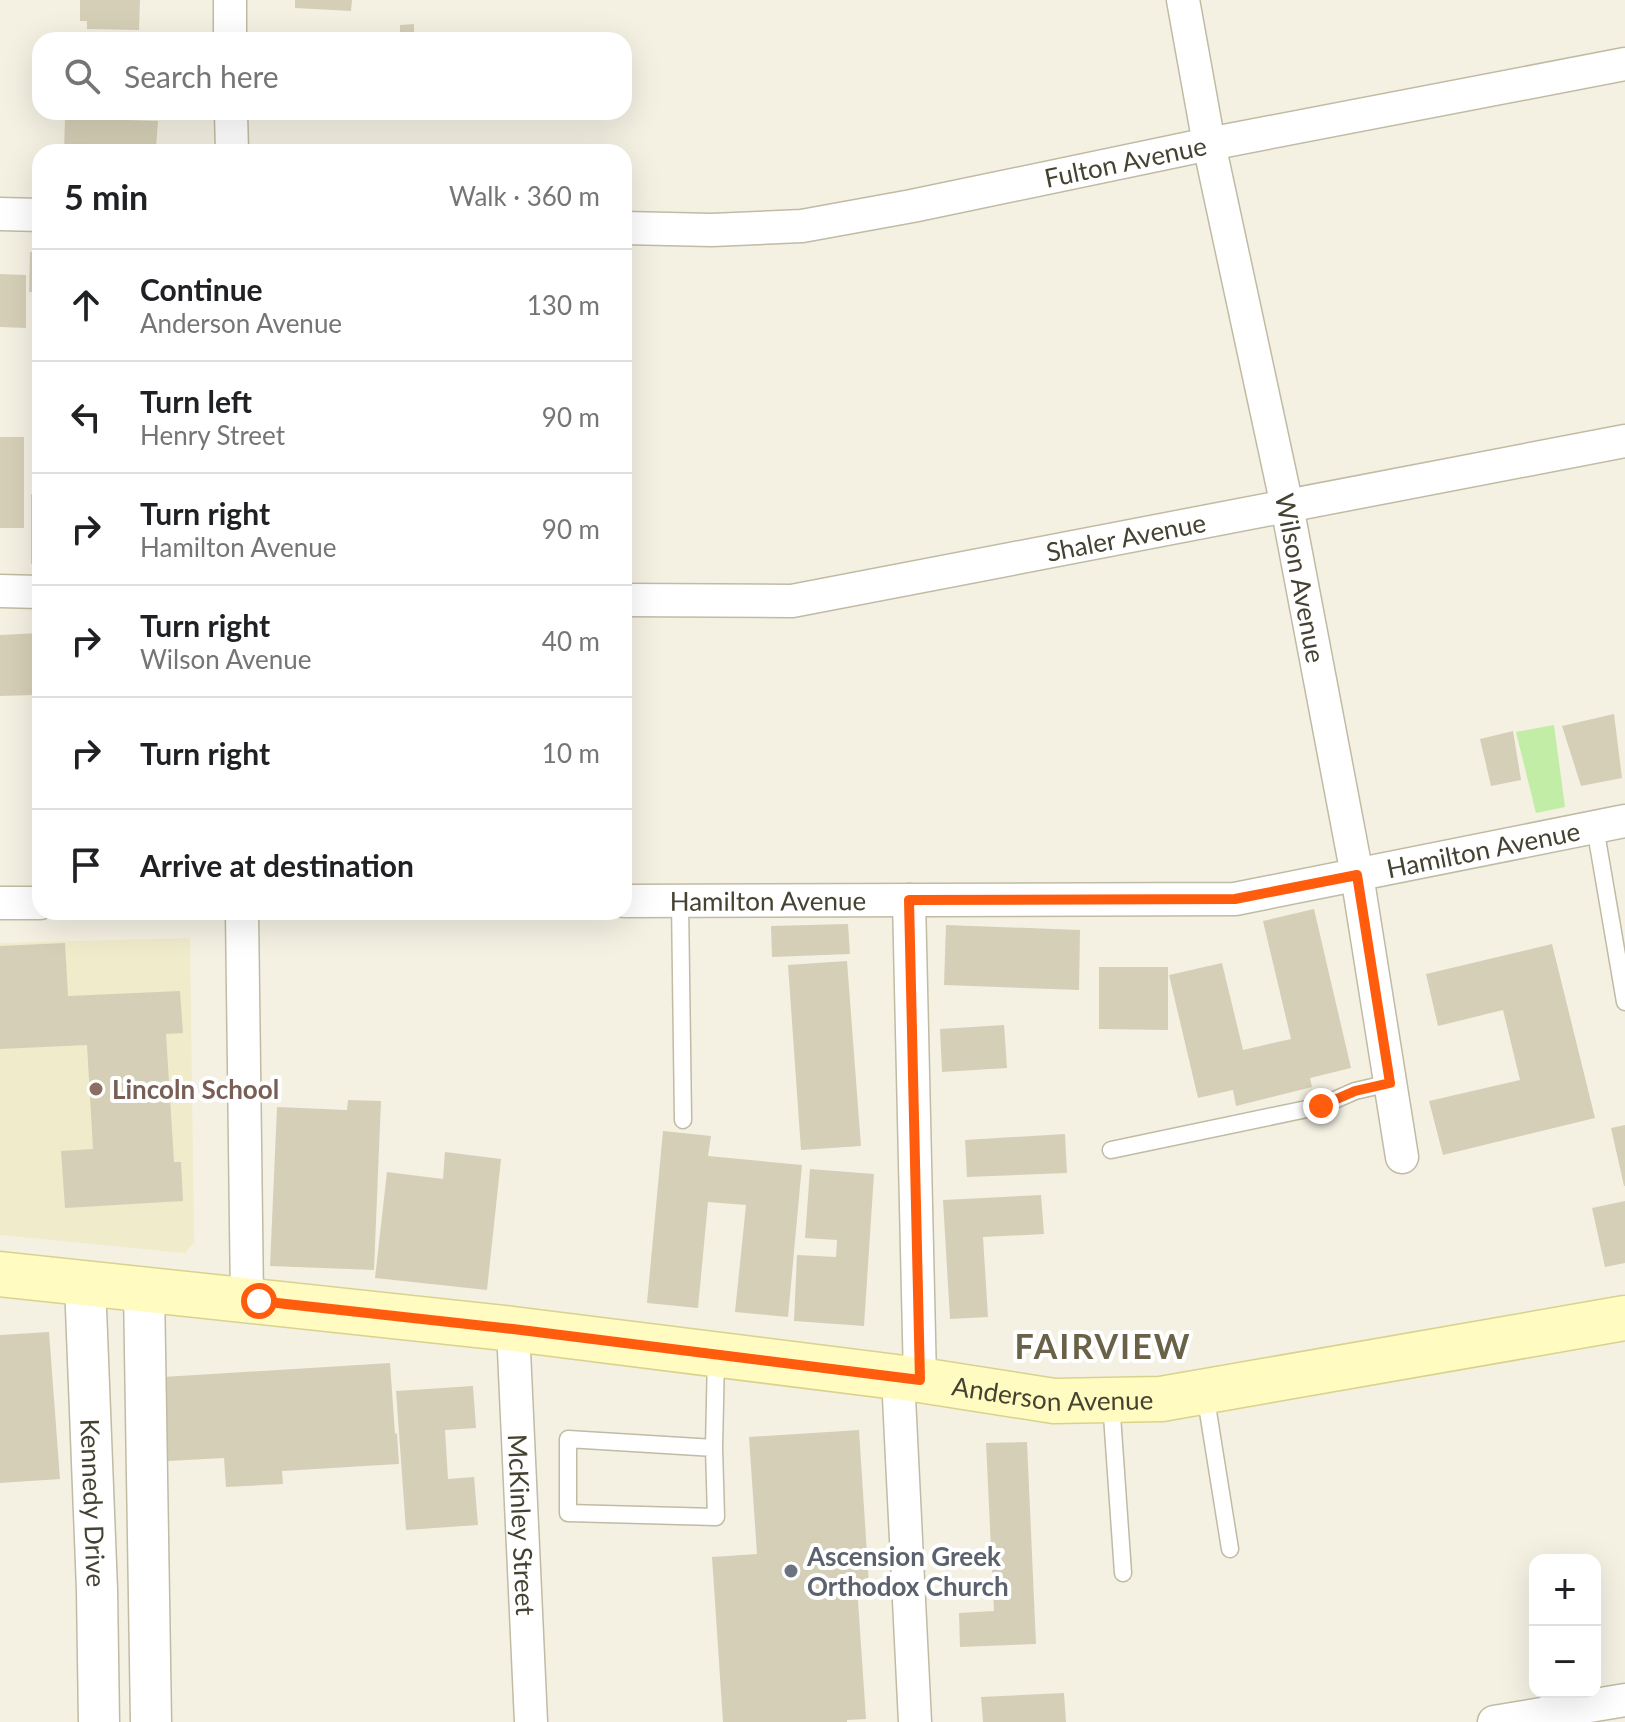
<!DOCTYPE html>
<meta charset="utf-8">
<style>
:root{--surface:#fff;--page:#f6f6f6;--text:#202124;--muted:#757577;--line:#e0e0e0}
body{margin:0;font-family:Lato,sans-serif;background:var(--page);color:var(--text)}
.controls{position:absolute;right:24px;bottom:24px;display:grid;overflow:hidden;border-radius:16px;box-shadow:0 8px 32px #0002}
.controls button{width:72px;height:72px;display:grid;place-items:center;padding:0;border:0;border-bottom:2px solid var(--line);background:var(--surface);color:var(--text);font:40px sans-serif}
.stop{position:absolute;width:24px;height:24px;margin:-18px;border:6px solid #ff5c0e;border-radius:50%;background:#fff}
.stop.end{background:#ff5c0e;border-color:#fff;box-shadow:0 2px 8px #0008}
.list{margin:0;padding:0;list-style:none}
h2{display:flex;justify-content:space-between;align-items:center;height:104px;margin:0;padding:0 32px;font-size:34px}
h2 small{font-size:26px;font-weight:400;color:var(--muted)}
.list li{display:grid;grid-template-columns:52px 1fr auto;gap:24px;align-items:center;box-sizing:border-box;height:112px;padding:0 32px;border-top:2px solid var(--line)}
.list b{display:block;font-size:30px;white-space:nowrap}
.list p{margin:0;font-size:26px;white-space:nowrap;color:var(--muted)}
.list em{font-size:26px;font-style:normal;color:var(--muted)}
.icon{flex:none;width:44px;height:44px;fill:none;stroke:currentColor;stroke-width:2;stroke-linecap:round;stroke-linejoin:round}
.map{position:relative;flex:none;width:1625px;height:1722px;overflow:hidden}
.search{position:absolute;background:var(--surface);box-shadow:0 8px 32px #0002;left:32px;top:32px;width:600px;height:88px;display:flex;align-items:center;gap:20px;box-sizing:border-box;padding:0 28px;border-radius:24px;color:var(--muted);font-size:30px}
.panel{position:absolute;background:var(--surface);box-shadow:0 8px 32px #0002;left:32px;top:144px;width:600px;height:776px;border-radius:24px}
.map>svg:first-child{display:block}
.education{fill:#efebcb}
.green{fill:#c1eda6}
.building{fill:#d6cfb7}
.lines{fill:none;stroke-linecap:round;stroke-linejoin:round}
.service-casing{stroke:#c0bba4;stroke-width:19}
.minor-casing{stroke:#c0bba4;stroke-width:35}
.tertiary-casing{stroke:#c0bba4;stroke-width:43}
.secondary-casing{stroke:#d9d28d;stroke-width:47}
.service{stroke:#fff;stroke-width:16}
.minor{stroke:#fff;stroke-width:32}
.tertiary{stroke:#fff;stroke-width:40}
.secondary{stroke:#fffbc1;stroke-width:44}
.route{stroke:#ff5c0e;stroke-width:10}
.education-dot{fill:#8d6e63;stroke:#fff;stroke-width:3}
.worship-dot{fill:#6b7280;stroke:#fff;stroke-width:3}
.labels{text-anchor:middle;dominant-baseline:central;stroke-width:8;stroke-linejoin:round;paint-order:stroke}
.street-label{font-size:26px;fill:#464232;stroke:#fff}
.education-label{font-size:26px;font-weight:bold;fill:#785e54;stroke:#fff;text-anchor:start}
.worship-label{font-size:26px;font-weight:bold;fill:#5b616d;stroke:#fff;text-anchor:start}
.district-label{font-size:34px;font-weight:bold;letter-spacing:2px;fill:#6a6248;stroke:#fff}
</style>
<div class="map">
<svg width="1625" height="1722" viewBox="0 0 1625 1722">
<rect width="100%" height="100%" fill="#f4f1e3"/>
<path class="education" d="M190 938 194 1242 185 1253 0 1235V943Z"/>
<path class="green" d="M1554 725 1565 807 1536 813 1516 732Z"/>
<g class="building">
<path d="M80 0H140L139 30 87 29V21H80Z"/>
<path d="M295 0H352L351 11 295 8Z"/>
<path d="M414 24V39H400V25Z"/>
<path d="M65 118 158 121 156 147 151 152H64Z"/>
<path d="M30 252 40 253V292H29Z"/>
<path d="M0 274 26 275V328L0 327Z"/>
<rect x="0" y="437" width="24" height="91"/>
<rect x="31" y="494" width="9" height="70"/>
<path d="M40 633V673H32L33 695 0 696V635Z"/>
<path d="M1614 714 1622 778 1581 786 1562 726Z"/>
<path d="M1513 731 1521 780 1491 786 1480 739Z"/>
<rect x="35" y="785" width="5" height="88"/>
<path d="M1314 909 1351 1068 1310 1078 1312 1087 1236 1106 1233 1090 1198 1098 1169 975 1222 963 1243 1050 1291 1039 1263 921Z"/>
<path d="M848 924 850 954 772 957 771 926Z"/>
<path d="M946 925 1080 930 1079 990 944 985Z"/>
<path d="M65 943 68 996 180 991 183 1033 166 1034 174 1162H181L183 1201 65 1208 61 1151 93 1149 87 1045 0 1049V946Z"/>
<path d="M1552 944 1595 1118 1443 1155 1429 1101 1520 1080 1503 1010 1438 1026 1426 974Z"/>
<path d="M847 961 861 1146 801 1150 788 965Z"/>
<path d="M1099 967H1168V1030L1099 1029Z"/>
<path d="M1004 1025 1007 1068 942 1072 940 1029Z"/>
<path d="M348 1100 381 1101 374 1270 270 1266 277 1107 347 1110Z"/>
<path d="M1625 1125V1186H1624L1611 1128Z"/>
<path d="M663 1131 711 1136 708 1156 802 1165 788 1317 735 1312 746 1205 708 1202 698 1308 647 1303Z"/>
<path d="M1065 1134 1067 1173 967 1177 965 1140Z"/>
<path d="M445 1152 501 1159 487 1290 375 1278 387 1172 443 1179Z"/>
<path d="M810 1169 874 1174 864 1326 794 1321 797 1255 836 1257 837 1240 805 1238Z"/>
<path d="M1041 1195 1044 1234 983 1237 988 1317 950 1319 943 1200Z"/>
<path d="M1625 1201V1263L1605 1267 1592 1208Z"/>
<path d="M49 1332 60 1479 0 1483V1335Z"/>
<path d="M390 1363 395 1434 397 1433 399 1464 282 1471 283 1484 226 1487 224 1458 168 1461 163 1377Z"/>
<path d="M473 1386 476 1428 445 1430 448 1479 474 1477 478 1525 406 1530 396 1391Z"/>
<path d="M859 1430 869 1585 857 1586 866 1719 847 1720V1722H723L712 1557 757 1554 749 1437Z"/>
<path d="M1027 1442 1036 1644 960 1647 959 1613 994 1611 986 1443Z"/>
<path d="M1064 1693 1066 1722H983L981 1697Z"/>
</g>
<g class="lines">
<defs>
<g id="service">
<path d="M1595 827 1625 1002"/>
<path d="M680 901 683 1120"/>
<path d="M1111 1150 1321 1106 1355 1091 1390 1083"/>
<path d="M1205 1393 1230 1549"/>
<path d="M1111 1401 1123 1573"/>
<path d="M714 1448 568 1439V1513L716 1517 714 1448 716 1355"/>
</g>
<g id="minor">
<path d="M230 0V40"/>
<path id="s1" d="M1183 0 1209 144 1287 506 1357 875 1402 1157"/>
<path d="M231 112 232 152"/>
<path d="M0 214 40 215"/>
<path id="s2" d="M624 228 712 230 802 226 912 206 1209 144 1625 64"/>
<path d="M0 591 40 592"/>
<path id="s3" d="M624 600 792 601 1625 441"/>
<path d="M909 900 920 1380"/>
<path id="s4" d="M624 901 1235 899 1625 821"/>
<path d="M0 903H40"/>
<path d="M242 912 247 1300"/>
<path id="s5" d="M513 1329 531 1722"/>
<path d="M898 1377 915 1722"/>
<path d="M1494 1722 1625 1700"/>
</g>
<g id="tertiary">
<path id="s6" d="M85 1283 97 1590 99 1722"/>
<path d="M144 1289 151 1722"/>
</g>
<g id="secondary">
<path id="s7" d="M0 1274 513 1329 920 1380 1054 1401 1161 1399 1625 1318"/>
</g>
</defs>
<use href="#service" class="service-casing"/>
<use href="#minor" class="minor-casing"/>
<use href="#tertiary" class="tertiary-casing"/>
<use href="#secondary" class="secondary-casing"/>
<use href="#service" class="service"/>
<use href="#minor" class="minor"/>
<use href="#tertiary" class="tertiary"/>
<use href="#secondary" class="secondary"/>
</g>
<g class="lines">
<path class="route" d="M259 1301 513 1329 920 1380 909 900 1235 899 1357 875 1390 1083 1355 1091 1321 1106"/>
</g>
<circle class="education-dot" cx="96" cy="1089" r="8"/>
<circle class="worship-dot" cx="791" cy="1571" r="8"/>
<g class="labels">
<g class="street-label">
<text stroke="none"><textPath href="#s2" startOffset="508">Fulton Avenue</textPath></text>
<text stroke="none"><textPath href="#s3" startOffset="508">Shaler Avenue</textPath></text>
<text stroke="none"><textPath href="#s1" startOffset="590">Wilson Avenue</textPath></text>
<text stroke="none"><textPath href="#s4" startOffset="864">Hamilton Avenue</textPath></text>
<text stroke="none"><textPath href="#s4" startOffset="144">Hamilton Avenue</textPath></text>
<text stroke="none"><textPath href="#s7" startOffset="1060">Anderson Avenue</textPath></text>
<text stroke="none"><textPath href="#s6" startOffset="220">Kennedy Drive</textPath></text>
<text stroke="none"><textPath href="#s5" startOffset="196">McKinley Street</textPath></text>
</g>
<g class="education-label">
<text x="112" y="1089">Lincoln School</text>
</g>
<g class="worship-label">
<text x="807" y="1556">Ascension Greek<tspan x="807" dy="30">Orthodox Church</tspan></text>
</g>
<g class="district-label">
<text x="1103" y="1345">FAIRVIEW</text>
</g>
</g>
</svg>
<div class="controls">
<button>+</button>
<button>−</button>
</div>
<div class="stop" style="left:259px;top:1301px"></div>
<div class="stop end" style="left:1321px;top:1106px"></div>
<div class="search"><svg class="icon" aria-label="search" viewBox="0 0 24 24"><circle cx="10" cy="10" r="6"/><path d="M15 15l6 6"/></svg>Search here</div>
<section class="panel">
<h2>5 min<small>Walk · 360 m</small></h2>
<ul class="list">
<li><svg class="icon" aria-label="ahead" viewBox="0 0 24 24"><path d="M12 20V5M6 11l6-6 6 6"/></svg><div><b>Continue</b><p>Anderson Avenue</p></div><em>130 m</em></li>
<li><svg class="icon" aria-label="left" viewBox="0 0 24 24"><path d="M17 20v-9H6M10 6l-5 5 5 5"/></svg><div><b>Turn left</b><p>Henry Street</p></div><em>90 m</em></li>
<li><svg class="icon" aria-label="right" viewBox="0 0 24 24"><path d="M7 20v-9h11M14 6l5 5-5 5"/></svg><div><b>Turn right</b><p>Hamilton Avenue</p></div><em>90 m</em></li>
<li><svg class="icon" aria-label="right" viewBox="0 0 24 24"><path d="M7 20v-9h11M14 6l5 5-5 5"/></svg><div><b>Turn right</b><p>Wilson Avenue</p></div><em>40 m</em></li>
<li><svg class="icon" aria-label="right" viewBox="0 0 24 24"><path d="M7 20v-9h11M14 6l5 5-5 5"/></svg><div><b>Turn right</b></div><em>10 m</em></li>
<li><svg class="icon" aria-label="arrive" viewBox="0 0 24 24"><path d="M6 21V4h12l-3 4 3 4H6"/></svg><div><b>Arrive at destination</b></div></li>
</ul>
</section>
</div>
